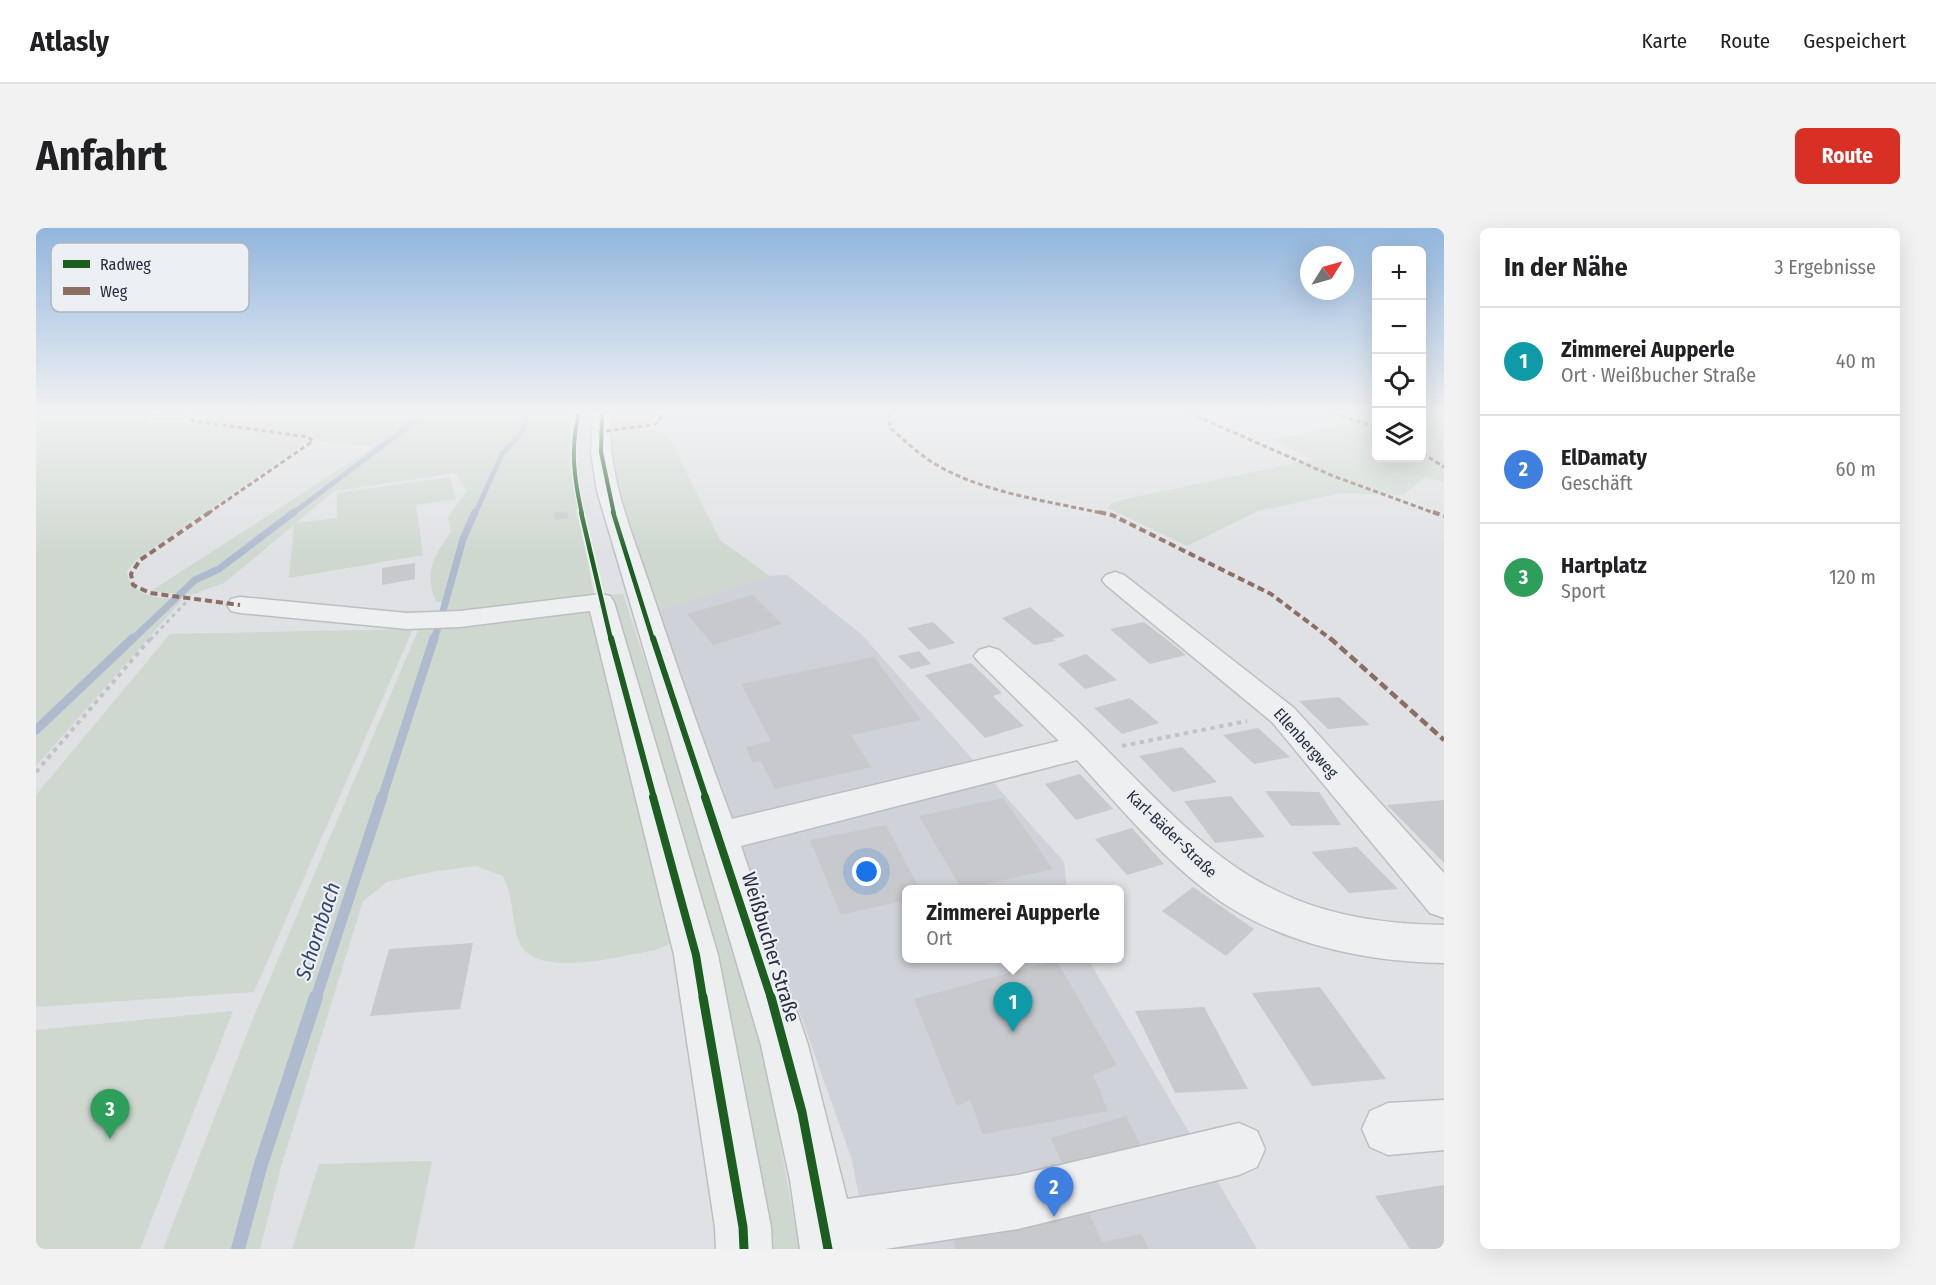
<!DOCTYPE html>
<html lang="de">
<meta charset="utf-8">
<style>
:root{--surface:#fff;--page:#f2f2f2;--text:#202124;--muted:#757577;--line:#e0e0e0;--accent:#d93025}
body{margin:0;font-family:"Fira Sans Condensed",sans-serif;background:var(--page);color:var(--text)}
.controls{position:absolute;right:18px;top:18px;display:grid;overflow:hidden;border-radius:9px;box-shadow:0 6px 24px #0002}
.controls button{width:54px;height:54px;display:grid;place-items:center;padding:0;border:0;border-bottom:2px solid var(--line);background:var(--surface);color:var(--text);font:30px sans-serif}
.compass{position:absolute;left:1264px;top:18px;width:54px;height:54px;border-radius:50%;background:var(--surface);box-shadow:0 6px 24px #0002;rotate:53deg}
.you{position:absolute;left:831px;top:644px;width:21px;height:21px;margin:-15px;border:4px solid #fff;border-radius:50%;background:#1a73e8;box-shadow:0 0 0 9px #1a73e833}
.badge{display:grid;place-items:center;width:39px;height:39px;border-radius:50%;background:var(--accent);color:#fff;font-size:20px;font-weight:700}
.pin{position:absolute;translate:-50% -50px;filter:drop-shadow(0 2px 3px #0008)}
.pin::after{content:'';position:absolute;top:32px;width:21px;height:18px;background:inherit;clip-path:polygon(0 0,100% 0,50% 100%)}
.popup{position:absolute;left:866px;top:657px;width:222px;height:78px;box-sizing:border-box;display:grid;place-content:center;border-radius:9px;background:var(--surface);filter:drop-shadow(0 2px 4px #0005);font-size:20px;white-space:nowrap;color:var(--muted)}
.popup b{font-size:22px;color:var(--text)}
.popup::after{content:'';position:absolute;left:50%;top:100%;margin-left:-12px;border:12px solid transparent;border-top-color:var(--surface)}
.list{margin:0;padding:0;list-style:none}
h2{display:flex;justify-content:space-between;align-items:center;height:78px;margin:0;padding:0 24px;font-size:26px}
h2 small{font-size:20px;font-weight:400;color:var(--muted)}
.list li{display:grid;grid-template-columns:39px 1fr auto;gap:18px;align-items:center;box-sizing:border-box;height:108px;padding:0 24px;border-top:2px solid var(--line)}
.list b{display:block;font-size:22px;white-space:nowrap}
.list p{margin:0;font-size:20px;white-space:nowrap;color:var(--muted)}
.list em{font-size:20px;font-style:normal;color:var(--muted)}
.icon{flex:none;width:33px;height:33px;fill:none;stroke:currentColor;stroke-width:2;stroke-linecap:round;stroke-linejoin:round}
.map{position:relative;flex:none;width:1408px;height:1021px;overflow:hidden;border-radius:9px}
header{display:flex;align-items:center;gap:36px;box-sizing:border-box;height:84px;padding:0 30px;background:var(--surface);border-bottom:2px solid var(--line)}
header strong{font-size:28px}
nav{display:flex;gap:33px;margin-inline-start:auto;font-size:21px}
.intro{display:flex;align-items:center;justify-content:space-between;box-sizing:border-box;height:144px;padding:0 36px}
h1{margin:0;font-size:42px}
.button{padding:15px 27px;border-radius:9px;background:var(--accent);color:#fff;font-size:21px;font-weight:700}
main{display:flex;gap:36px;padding:0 36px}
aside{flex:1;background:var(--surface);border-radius:9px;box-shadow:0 6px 24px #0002}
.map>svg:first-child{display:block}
.built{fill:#cfd2d8}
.green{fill:#ced8cf}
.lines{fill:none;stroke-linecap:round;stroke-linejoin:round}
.stream-far4{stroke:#aebace;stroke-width:5}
.stream-far3{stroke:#aebace;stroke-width:7}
.stream-far2{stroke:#aebace;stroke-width:9}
.stream-far1{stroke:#aebace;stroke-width:11}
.stream{stroke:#aebace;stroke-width:14}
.building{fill:#c7c9cc}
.minor-casing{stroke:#bcbec1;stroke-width:3}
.path-far1{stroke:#c1c2c7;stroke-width:3;stroke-dasharray:4 4;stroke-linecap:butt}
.path{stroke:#c1c2c7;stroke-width:4;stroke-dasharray:4.5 4.5;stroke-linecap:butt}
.minor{fill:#eeeff1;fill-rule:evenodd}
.quiet-far2{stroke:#8d6e63;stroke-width:3;stroke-dasharray:5 3;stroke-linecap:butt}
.quiet-far1{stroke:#8d6e63;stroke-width:4;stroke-dasharray:7 4;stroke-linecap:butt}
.quiet{stroke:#8d6e63;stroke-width:4.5;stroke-dasharray:9 4.5;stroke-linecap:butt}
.cycleway-far4-casing{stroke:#eceff4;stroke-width:6}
.cycleway-far3-casing{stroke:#eceff4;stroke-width:8}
.cycleway-far2-casing{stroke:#eceff4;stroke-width:10}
.cycleway-far1-casing{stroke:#eceff4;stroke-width:11}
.cycleway-casing{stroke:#eceff4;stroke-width:13}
.cycleway-far4{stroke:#1b5e20;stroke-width:4}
.cycleway-far3{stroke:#1b5e20;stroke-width:4.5}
.cycleway-far2{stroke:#1b5e20;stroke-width:6}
.cycleway-far1{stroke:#1b5e20;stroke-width:8}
.cycleway{stroke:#1b5e20;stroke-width:9}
.labels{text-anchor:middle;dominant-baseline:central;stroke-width:4.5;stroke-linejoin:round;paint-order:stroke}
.street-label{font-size:16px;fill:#272d3c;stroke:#eceff4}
.near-street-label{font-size:20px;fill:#272d3c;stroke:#eceff4}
.near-water-label{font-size:21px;font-style:italic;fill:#33476e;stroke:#eceff4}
.key{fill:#eceff4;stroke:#b1b5bd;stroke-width:1.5}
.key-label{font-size:16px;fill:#272d3c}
</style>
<header>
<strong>Atlasly</strong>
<nav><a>Karte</a><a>Route</a><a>Gespeichert</a></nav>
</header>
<div class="intro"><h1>Anfahrt</h1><a class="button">Route</a></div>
<main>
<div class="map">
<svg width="1408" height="1021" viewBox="0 0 1408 1021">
<rect width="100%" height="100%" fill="#dfe1e4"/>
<path class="built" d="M751 347 826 407 1028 634 1031 661 870 662V730L1052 731 1221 1021H834L815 929 621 383 734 348Z"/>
<g class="green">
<path d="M0 185H156L146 192 119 187 109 194 165 196 262 209 271 214 101 331 91 343C92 370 125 369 146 372L0 538Z"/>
<path d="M166 185H539L535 199 533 236 558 367 410 386 413 374H400C388 344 397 329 415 304L412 289 431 263 420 245 298 263 260 295 301 290V265L414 249 420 271 380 277 387 327 253 350 258 297 188 355 155 367 115 363 338 219 282 213 276 208 172 194 163 190Z"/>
<path d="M575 185H622L615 195 587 200 573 198Z"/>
<path d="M1321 185H1340V230H1386V185H1408V254L1389 249 1367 267 1305 265 1222 283 1151 318 1072 280 1077 274 1276 231 1237 212 1337 190Z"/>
<path d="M618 201 634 211 684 312 734 348 621 383C601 326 578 270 572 211L585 204Z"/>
<path d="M587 366 656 576 728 823 763 1021H725L570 367Z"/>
<path d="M544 382 555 384 640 709 634 716 620 722C587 727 495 754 482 711 475 689 478 670 467 648L440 638 395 644 351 654 327 673 245 939 224 1021H127L218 788 383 400H422L424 394Z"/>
<path d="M377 401 218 764 0 779V567L134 406Z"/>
<path d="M197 783 104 1021H0V802Z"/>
<path d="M396 933 378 1021H256L283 936Z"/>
</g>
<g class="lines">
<g class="stream-far4">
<path d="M256 286 390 185"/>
<path d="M439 286 466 226 483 208 494 185"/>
</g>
<g class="stream-far3">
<path d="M407 383 427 311 439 284"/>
<path d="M96 412 159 352 183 341 258 284"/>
<path d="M398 412 402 399"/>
</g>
<g class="stream-far2">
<path d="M0 502 97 410"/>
<path d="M346 570 398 410"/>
</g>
<path class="stream-far1" d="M280 770 346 569"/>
<path class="stream" d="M202 1021 225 936 280 769"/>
</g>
<g class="building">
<path d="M531 283 533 290 519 292 517 285Z"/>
<path d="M379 335V351L346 357V340Z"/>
<path d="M717 367 746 396 677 417 651 386Z"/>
<path d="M994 379 1029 408 1017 411 1020 413 998 417 966 390Z"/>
<path d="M897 394 919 415 893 422 871 400Z"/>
<path d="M1108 394 1130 411 1150 427 1114 436 1074 401Z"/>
<path d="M883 423 895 436 875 441 862 428Z"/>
<path d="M1050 426 1081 452 1049 461 1022 436Z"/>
<path d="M838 429 885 492 815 507 835 539 739 561 725 533 717 535 710 519 735 513 705 456Z"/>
<path d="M935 435 966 465 957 468 988 498 949 510 889 447Z"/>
<path d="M1303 469 1334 497 1292 501 1263 473Z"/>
<path d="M1094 470 1123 495 1086 506 1058 480Z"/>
<path d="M1222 500 1254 529 1218 536 1187 507Z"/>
<path d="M1146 519 1181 554 1137 564 1103 528Z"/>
<path d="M1044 546 1077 581 1040 592 1009 556Z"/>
<path d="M1229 563 1283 564 1305 597 1255 598Z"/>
<path d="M1195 568 1229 609 1179 615 1148 573Z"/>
<path d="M967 570 1017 641 926 662 883 588Z"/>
<path d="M1408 572V635L1351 577Z"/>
<path d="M850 597 884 662H870V672L805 687 774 612Z"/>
<path d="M1096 600 1128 636 1091 647 1059 611Z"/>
<path d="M1321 619 1362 661 1313 665 1275 624Z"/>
<path d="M1157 659 1218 701 1190 728 1126 683Z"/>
<path d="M437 715 424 781 334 788 353 721Z"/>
<path d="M1020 732 1081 837 1057 847 1072 883 947 906 934 872 921 878 878 771Z"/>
<path d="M1284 759 1315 802 1350 851 1276 858 1216 765Z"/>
<path d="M1168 779 1212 861 1139 865 1099 783Z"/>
<path d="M1090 888 1111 930 1031 946 1015 910Z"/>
<path d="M1408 957V1021H1374L1339 968Z"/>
<path d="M1049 976 1066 1014 1105 1006 1113 1021H920L914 1003Z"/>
</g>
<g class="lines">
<defs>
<g id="minor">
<path d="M557 185H575C570 246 595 301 614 358 640 436 667 514 696 591L1023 513 943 434 938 428 943 422 953 419 963 422C996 452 1029 480 1060 511 1175 627 1233 695 1408 697V735C1325 734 1236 714 1169 662 1121 624 1082 577 1041 532L705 618 772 817 811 971 982 947 1203 895 1221 903 1229 921 1221 939 1203 947 982 1001 849 1021H764L754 952 725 817 561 263 555 224Z"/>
<path d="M1079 344 1088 347 1258 480 1408 645V690L1394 685 1236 494 1070 357 1066 352 1070 347Z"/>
<path d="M565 366 574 368 578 374 682 727 735 999 736 1021H680L679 999 638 727 554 383 424 399 371 401 204 385 195 383 191 377 195 371 204 369 371 385 424 383Z"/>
<path d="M1408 872V922L1352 927 1334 919 1326 901 1334 883 1352 875Z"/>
</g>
</defs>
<use href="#minor" class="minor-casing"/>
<path class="path-far1" d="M114 412 154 370"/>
<g class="path">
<path d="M1086 518 1211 493"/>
<path d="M0 544 115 410"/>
</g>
<use href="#minor" class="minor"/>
<g class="quiet-far2">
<path d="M161 185 155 191 158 193 272 209 277 213 171 286"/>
<path d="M853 185 854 200C866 210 877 221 890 230 938 264 1013 273 1070 286"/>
<path d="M1153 185 1297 248 1401 286"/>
<path d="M1297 185 1340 199"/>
<path d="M562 204 617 197 623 194 626 185"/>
<path d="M1386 225 1408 239"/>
</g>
<g class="quiet-far1">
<path d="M174 284 104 332 95 346 97 357 114 365 204 377"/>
<path d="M1063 284 1076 287 1235 366 1296 412"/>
<path d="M1397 284 1408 288"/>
</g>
<path class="quiet" d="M1294 410 1408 512"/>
<defs>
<g id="cycleway-far4">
<path d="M543 185C534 220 538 251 546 286"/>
<path d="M566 185 565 224 578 286"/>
</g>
<g id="cycleway-far3">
<path d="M545 284 575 412"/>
<path d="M577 284 617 412"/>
</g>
<g id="cycleway-far2">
<path d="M575 410 618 570"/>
<path d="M617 410 670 570"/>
</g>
<g id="cycleway-far1">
<path d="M617 569 660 727 667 770"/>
<path d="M669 569 735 770"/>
</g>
<g id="cycleway">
<path d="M667 769 707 999 708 1021"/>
<path d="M735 769 766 884 792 1021"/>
</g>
</defs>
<use href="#cycleway-far4" class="cycleway-far4-casing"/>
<use href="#cycleway-far3" class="cycleway-far3-casing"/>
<use href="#cycleway-far2" class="cycleway-far2-casing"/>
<use href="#cycleway-far1" class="cycleway-far1-casing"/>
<use href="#cycleway" class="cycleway-casing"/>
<use href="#cycleway-far4" class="cycleway-far4"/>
<use href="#cycleway-far3" class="cycleway-far3"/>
<use href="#cycleway-far2" class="cycleway-far2"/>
<use href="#cycleway-far1" class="cycleway-far1"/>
<use href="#cycleway" class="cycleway"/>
</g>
<linearGradient id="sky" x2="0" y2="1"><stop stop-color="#91b6de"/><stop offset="0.56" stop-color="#f1f2f3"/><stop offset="1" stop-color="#f1f2f3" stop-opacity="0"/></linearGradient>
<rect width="1408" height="328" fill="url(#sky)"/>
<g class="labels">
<g class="street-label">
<text transform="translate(1270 515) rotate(48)">Ellenbergweg</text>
<text transform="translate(1136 606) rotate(44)">Karl-Bäder-Straße</text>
</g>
<g class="near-street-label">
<text transform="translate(735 719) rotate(73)">Weißbucher Straße</text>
</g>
<g class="near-water-label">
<text transform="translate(282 703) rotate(-72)">Schornbach</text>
</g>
</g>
<rect x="15" y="15" width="198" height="69" rx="9" class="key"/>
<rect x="27" y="32" width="27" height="8" fill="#1b5e20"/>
<rect x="27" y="59" width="27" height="8" fill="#8d6e63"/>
<g class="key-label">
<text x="64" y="42">Radweg</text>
<text x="64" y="69">Weg</text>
</g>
</svg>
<div class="controls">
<button>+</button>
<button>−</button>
<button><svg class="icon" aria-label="locate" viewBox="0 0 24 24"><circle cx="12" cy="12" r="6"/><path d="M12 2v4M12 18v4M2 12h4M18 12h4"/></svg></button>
<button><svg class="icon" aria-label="layers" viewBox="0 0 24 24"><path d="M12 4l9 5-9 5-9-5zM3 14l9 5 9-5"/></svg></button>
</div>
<svg class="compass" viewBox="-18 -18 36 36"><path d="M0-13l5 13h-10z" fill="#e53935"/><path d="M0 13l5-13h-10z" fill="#757577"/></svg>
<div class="you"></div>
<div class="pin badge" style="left:977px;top:804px;background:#0f9aa8">1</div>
<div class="popup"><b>Zimmerei Aupperle</b>Ort</div>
<div class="pin badge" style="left:1018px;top:989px;background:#3f7fe0">2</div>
<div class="pin badge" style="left:74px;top:911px;background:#2e9e5b">3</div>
</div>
<aside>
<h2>In der Nähe<small>3 Ergebnisse</small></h2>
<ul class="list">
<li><span class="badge" style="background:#0f9aa8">1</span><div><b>Zimmerei Aupperle</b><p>Ort · Weißbucher Straße</p></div><em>40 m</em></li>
<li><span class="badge" style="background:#3f7fe0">2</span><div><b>ElDamaty</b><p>Geschäft</p></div><em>60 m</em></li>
<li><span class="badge" style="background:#2e9e5b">3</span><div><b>Hartplatz</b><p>Sport</p></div><em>120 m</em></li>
</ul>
</aside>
</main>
